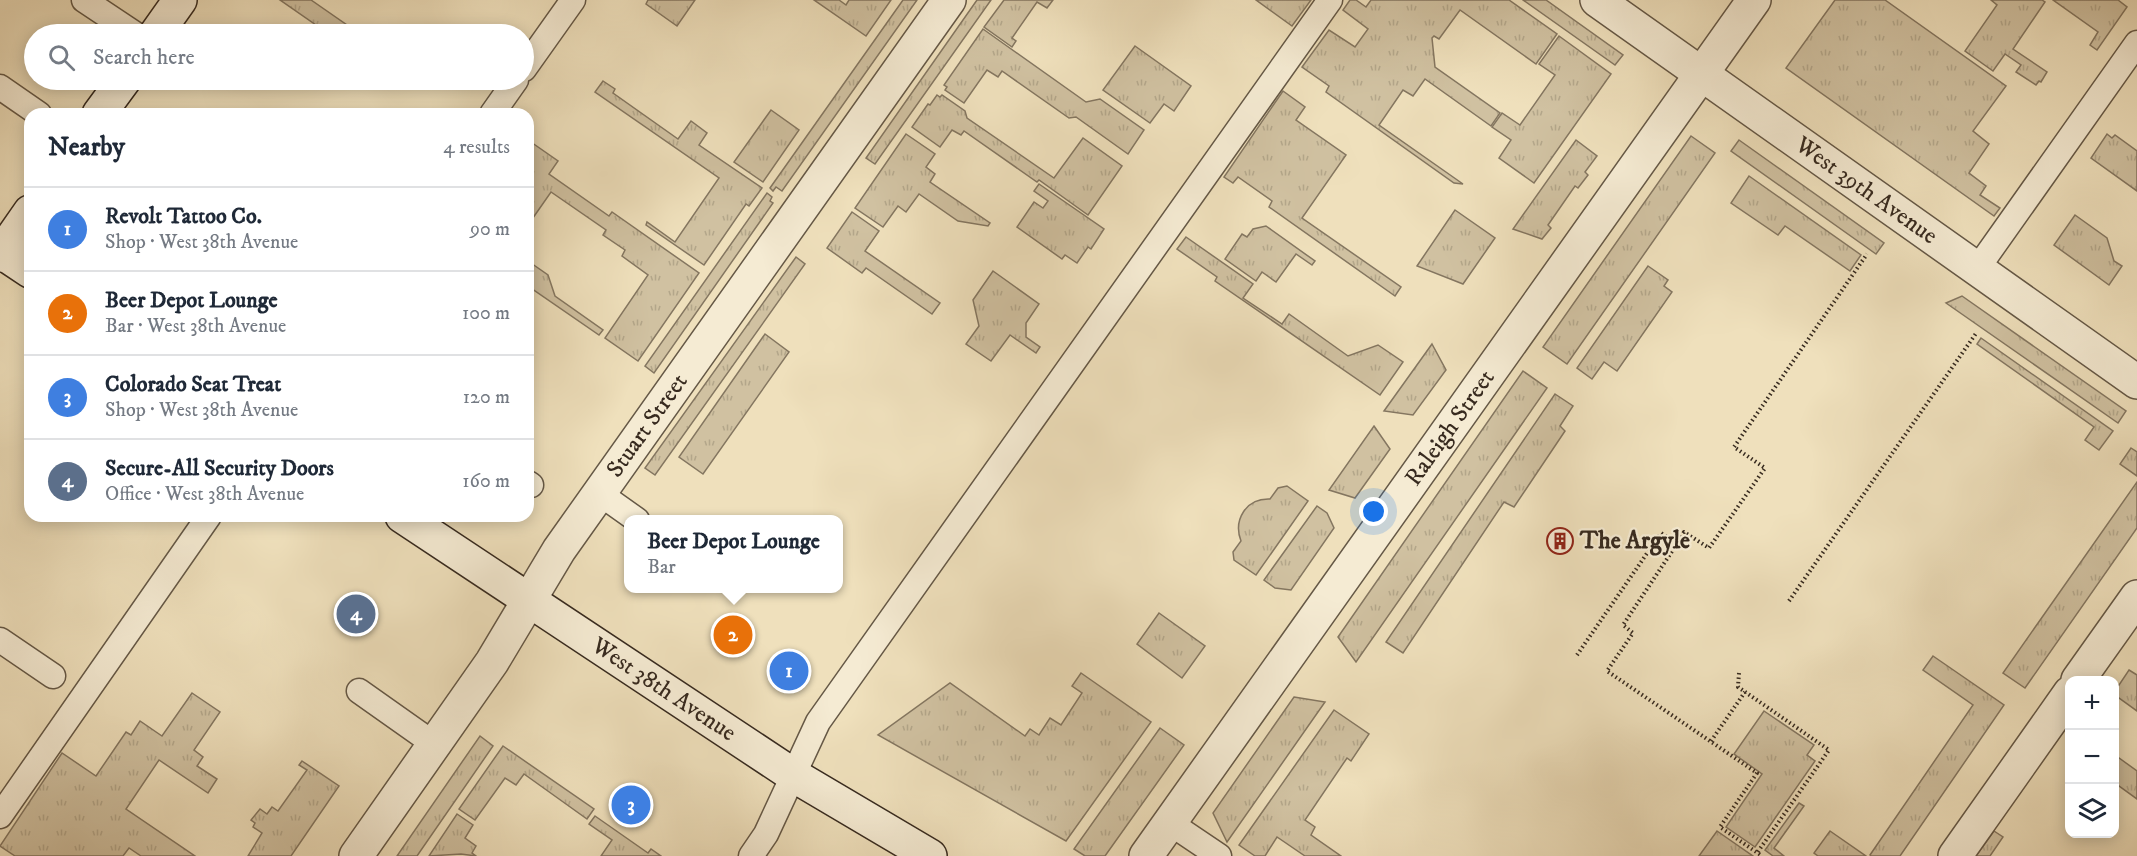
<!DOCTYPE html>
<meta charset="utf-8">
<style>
:root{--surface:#fff;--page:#f6f6f7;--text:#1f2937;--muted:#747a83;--line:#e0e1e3;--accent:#b45309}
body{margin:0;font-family:"IM FELL DW Pica",serif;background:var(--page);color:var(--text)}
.controls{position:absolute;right:18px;bottom:18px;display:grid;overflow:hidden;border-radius:12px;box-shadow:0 3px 15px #0003}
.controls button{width:54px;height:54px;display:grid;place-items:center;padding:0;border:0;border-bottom:2px solid var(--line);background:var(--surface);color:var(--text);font:30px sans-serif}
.you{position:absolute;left:1374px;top:512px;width:21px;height:21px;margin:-15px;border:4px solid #fff;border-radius:50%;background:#1a73e8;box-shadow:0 0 0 9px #1a73e833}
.badge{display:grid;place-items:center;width:39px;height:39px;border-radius:50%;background:var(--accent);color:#fff;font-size:20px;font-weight:700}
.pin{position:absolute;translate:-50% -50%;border:3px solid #fff;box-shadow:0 2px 6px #0006}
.popup{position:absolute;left:624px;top:515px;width:219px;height:78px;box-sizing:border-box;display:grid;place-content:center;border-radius:12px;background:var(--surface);filter:drop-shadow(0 2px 4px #0005);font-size:20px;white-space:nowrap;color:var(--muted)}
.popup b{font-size:22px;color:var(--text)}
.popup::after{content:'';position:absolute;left:50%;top:100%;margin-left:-12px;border:12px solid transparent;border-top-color:var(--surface)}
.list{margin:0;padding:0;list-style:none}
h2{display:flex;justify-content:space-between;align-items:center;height:78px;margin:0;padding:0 24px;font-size:26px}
h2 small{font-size:20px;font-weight:400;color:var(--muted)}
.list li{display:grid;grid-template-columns:39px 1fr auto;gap:18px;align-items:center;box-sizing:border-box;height:84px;padding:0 24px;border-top:2px solid var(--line)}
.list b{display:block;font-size:22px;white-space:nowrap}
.list p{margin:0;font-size:20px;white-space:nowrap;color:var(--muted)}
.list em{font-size:20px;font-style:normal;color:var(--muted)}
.icon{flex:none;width:33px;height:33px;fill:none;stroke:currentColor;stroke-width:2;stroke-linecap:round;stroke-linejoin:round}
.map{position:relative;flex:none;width:2137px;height:856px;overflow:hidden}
.search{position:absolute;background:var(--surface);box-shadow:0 3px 15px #0003;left:24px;top:24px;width:510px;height:66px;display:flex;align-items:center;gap:15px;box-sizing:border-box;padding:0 21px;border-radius:33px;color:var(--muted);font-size:22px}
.panel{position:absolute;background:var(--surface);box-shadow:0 3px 15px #0003;left:24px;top:108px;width:510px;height:414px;border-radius:18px}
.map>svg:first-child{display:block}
.grass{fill:url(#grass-tufts);stroke:#847660;stroke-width:1.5}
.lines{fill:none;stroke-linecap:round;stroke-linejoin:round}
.lane-casing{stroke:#655846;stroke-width:27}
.street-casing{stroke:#655846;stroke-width:36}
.secondary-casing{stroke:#372a1f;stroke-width:36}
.path{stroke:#372a1f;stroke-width:4;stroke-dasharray:1.5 3;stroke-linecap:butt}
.lane{stroke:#f5ebd3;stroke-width:24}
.street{stroke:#f5ebd3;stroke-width:33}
.secondary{stroke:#f5ebd3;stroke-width:33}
.labels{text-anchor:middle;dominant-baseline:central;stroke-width:4.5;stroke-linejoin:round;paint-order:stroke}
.street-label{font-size:24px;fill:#372a1f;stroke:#f5ebd3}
.poi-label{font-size:24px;font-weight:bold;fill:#372a1f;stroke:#f5ebd3;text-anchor:start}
</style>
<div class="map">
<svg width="2137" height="856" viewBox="0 0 2137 856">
<defs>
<pattern id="grass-tufts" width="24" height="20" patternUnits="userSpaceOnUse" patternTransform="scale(1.5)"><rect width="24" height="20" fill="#d0c1a1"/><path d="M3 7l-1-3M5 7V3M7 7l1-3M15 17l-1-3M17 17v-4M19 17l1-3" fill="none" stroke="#b3a68a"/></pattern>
</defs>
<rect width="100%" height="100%" fill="#efe0bc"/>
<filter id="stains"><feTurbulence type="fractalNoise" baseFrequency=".00333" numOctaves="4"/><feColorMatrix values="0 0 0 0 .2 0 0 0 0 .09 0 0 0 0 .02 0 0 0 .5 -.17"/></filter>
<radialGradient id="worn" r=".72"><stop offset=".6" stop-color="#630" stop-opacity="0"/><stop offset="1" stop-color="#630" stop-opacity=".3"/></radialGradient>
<g class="grass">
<path d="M280 0H311L360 34H329Z"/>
<path d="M648 0H695L677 26 646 4Z"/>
<path d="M814 0H839L846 5 849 0H891L866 36Z"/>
<path d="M903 0H917L782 191 776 187 773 191 770 188Z"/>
<path d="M977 0H991L875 164 866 158Z"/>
<path d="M1004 0H1053L1047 8 1037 2 1012 38 1016 41 1012 47 984 27Z"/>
<path d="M1256 0H1311L1292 26Z"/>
<path d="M1350 0H1356L1366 7 1371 0H1509L1557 34 1536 64 1460 10 1439 39 1434 36 1432 38 1435 67 1500 113 1491 126 1425 79 1413 96 1403 90 1379 125 1463 184 1454 183 1326 92 1329 86 1302 67 1329 30 1355 47 1368 29 1343 10Z"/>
<path d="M1523 0H1546L1623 55 1615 65Z"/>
<path d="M1835 0H1885L2006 86 1973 131 1989 144 1969 173 1986 186 1980 195 2000 208 1994 216 1786 68Z"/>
<path d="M1991 0H2042L2045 2 2013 49 2047 72 2041 82 2039 81 2036 85 2016 72 2021 65 2005 54 1993 71 1965 51 1997 5Z"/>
<path d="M2053 0H2118L2127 7 2097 50 2090 45 2098 32Z"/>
<path d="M983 29 1086 102 1100 99 1144 130 1128 154 1076 117 1069 118 1002 71 998 77 987 70 964 103 945 90 947 87 944 85Z"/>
<path d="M1559 36 1611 74 1534 183 1499 158 1511 140 1492 127 1502 113 1520 125 1555 75 1539 64Z"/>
<path d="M1135 46 1191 86 1174 111 1164 104 1150 123 1103 90Z"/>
<path d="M603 81 615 89 613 93 678 139 691 121 707 133 699 145 762 188 749 206 746 204 704 265 646 225 647 222 675 242 719 178 595 92Z"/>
<path d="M1283 91 1305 107 1296 120 1346 155 1302 218 1401 287 1395 296 1269 207 1272 201 1238 177 1233 183 1224 177Z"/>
<path d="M937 95 940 97 942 95 965 111 967 118 1054 178 1083 138 1122 166 1088 215 1039 180 1037 182 964 131 961 135 952 130 940 147 912 127 928 104 930 105Z"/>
<path d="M771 110 799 130 763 182 734 162Z"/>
<path d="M906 134 935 154 926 167 935 174 930 182 990 223 988 226 958 221 919 194 906 212 898 206 883 227 855 208Z"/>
<path d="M2107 134 2112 138 2115 135 2137 151V191L2091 158Z"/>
<path d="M1691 136 1715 153 1567 364 1543 347Z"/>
<path d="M528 140 558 161 549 174 609 216 612 212 699 273 638 361 605 338 648 275 622 256 625 250 603 235 606 230 551 192 528 225Z"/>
<path d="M1576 140 1597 156 1585 172 1588 175 1578 188 1575 186 1548 225 1551 228 1542 239 1513 229Z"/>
<path d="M1739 140 1884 243 1876 254 1731 151Z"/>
<path d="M1749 176 1861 255 1850 271 1785 226 1778 235 1731 203Z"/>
<path d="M1039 184 1104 229 1091 249 1088 247 1077 263 1065 255 1062 259 1017 227 1034 202 1043 208 1048 201 1034 191Z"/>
<path d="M767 193 772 197 770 201 773 203 654 373 645 366Z"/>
<path d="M1455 210 1495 238 1463 284 1417 266Z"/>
<path d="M852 212 879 231 865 251 940 303 932 314 866 268 862 273 827 248Z"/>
<path d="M2075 215 2107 238 2114 261 2122 266 2109 285 2054 245Z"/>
<path d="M1266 226 1315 261 1312 265 1296 254 1276 282 1262 272 1256 281 1225 259 1242 234 1247 237 1253 229Z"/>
<path d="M1186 237 1253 284 1243 298 1282 324 1289 314 1348 356 1378 345 1403 362 1380 395 1215 281 1217 277 1177 249Z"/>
<path d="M796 257 805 264 655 475 645 468Z"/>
<path d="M528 261 548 275 555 296 603 330 599 335 528 286Z"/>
<path d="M1648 266 1668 280 1664 286 1672 292 1617 371 1604 362 1592 379 1577 368Z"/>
<path d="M993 271 1039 304 1026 323V337L1040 347 1036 353 1010 335 991 361 966 344 979 326 973 300Z"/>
<path d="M1962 296 2126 411 2118 423 1946 303Z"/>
<path d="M765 334 789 352 703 474 679 457Z"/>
<path d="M1981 338 2113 431 2099 450 2085 440 2094 427 1977 344Z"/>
<path d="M1432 344 1446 370 1413 415 1384 411Z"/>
<path d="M1523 371 1547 388 1356 662 1338 637Z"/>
<path d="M1555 394 1573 406 1560 426 1565 431 1514 507 1504 502 1403 653 1386 642Z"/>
<path d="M1374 426 1390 449 1355 498 1329 490Z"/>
<path d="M2131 448 2137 452V476L2120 464Z"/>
<path d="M2137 482V528L2025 688 2003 673Z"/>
<path d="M1287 486 1308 501 1256 575 1234 560 1233 552 1241 541C1233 520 1246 498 1270 499L1278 488Z"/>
<path d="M1317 506 1327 513 1334 528 1291 590 1275 588 1264 580Z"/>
<path d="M1159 613 1205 646 1182 678 1137 644Z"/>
<path d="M1933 656 2004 705 1900 856H1871L1870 855 1973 705 1923 670Z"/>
<path d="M2129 670 2137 675V711L2115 695V691Z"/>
<path d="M1081 673 1151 722 1066 841 878 735 950 683 1025 736 1030 729 1039 735 1050 718 1061 725 1082 693 1072 686Z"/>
<path d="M192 693 220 712 194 750 203 757 197 766 217 779 208 793 159 760 126 809 195 856H141L129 848 123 856H15L0 846 62 753 96 776 126 732 131 735 140 721 162 736Z"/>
<path d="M1294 697 1325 702 1227 842 1213 813Z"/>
<path d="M1334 710 1369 734 1351 761 1347 758 1305 820 1315 827 1311 835 1341 856H1305L1277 837 1265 856H1255L1239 845Z"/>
<path d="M1764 711 1814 745 1807 755 1815 761 1755 847 1726 827 1762 774 1734 754Z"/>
<path d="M1160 728 1184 745 1105 856H1085L1074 849Z"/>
<path d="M480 736 493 746 417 856H397Z"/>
<path d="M503 746 594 809 587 819 524 774 516 785 505 778 475 820 459 809Z"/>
<path d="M2115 755 2137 771V799L2115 783Z"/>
<path d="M302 761 339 786 291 856H248L262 833 253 827 255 823 251 820 260 809 267 814 272 807 278 811 307 770 299 765Z"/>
<path d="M1799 803 1804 806 1774 848 1784 856H1773L1765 850Z"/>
<path d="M457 814 473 825 465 838 476 846 472 853 476 856 461 854 429 856Z"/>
<path d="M595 816 648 853 651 849 661 856H601L612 840 589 824Z"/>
<path d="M1717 831 1753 856H1699Z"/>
<path d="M1830 831 1866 856H1818L1814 853Z"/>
<path d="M1994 831 2003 837 1990 856H1976Z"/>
</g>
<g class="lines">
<defs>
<g id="lane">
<path d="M84 0 135 34"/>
<path d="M524 69 573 0"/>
<path d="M0 87 39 114"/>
<path d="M492 114 516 80"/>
<path d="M1977 269 2137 43"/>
<path d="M528 483 531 485"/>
<path d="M599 493 637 520"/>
<path d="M0 640 53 676"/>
<path d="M359 691 434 744"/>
<path d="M0 816 209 516"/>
<path d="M1170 823 1219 856"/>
<path d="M751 856 766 834 818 722 1330 0"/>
</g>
<g id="street">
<path id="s1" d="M1597 0 2137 382"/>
<path d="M2078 680 2137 597"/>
<path id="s2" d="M356 856 492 662 559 550 949 0"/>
<path id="s3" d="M1146 856 1754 0"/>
<path d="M1955 856 2070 693"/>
</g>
<g id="secondary">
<path d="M156 34 180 0"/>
<path d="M99 114 124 80"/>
<path d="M0 251 30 271"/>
<path d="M0 255 30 212"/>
<path id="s4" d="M402 516 793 775 930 856"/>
</g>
</defs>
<use href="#lane" class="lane-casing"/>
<use href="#street" class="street-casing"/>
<use href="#secondary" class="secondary-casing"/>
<g class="path">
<path d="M1677 544 1623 625 1633 633 1607 671 1757 773 1720 827 1762 856"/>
<path d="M1789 601 1977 332"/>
<path d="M1577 655 1661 533 1677 544 1684 532 1709 548 1765 468 1734 447 1867 254"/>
<path d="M1739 673 1738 687 1829 750 1757 853"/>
<path d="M1711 741 1745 692"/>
</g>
<use href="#lane" class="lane"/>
<use href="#street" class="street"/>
<use href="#secondary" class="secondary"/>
</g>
<defs>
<symbol id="building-ring" viewBox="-11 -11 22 22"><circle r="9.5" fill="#f5ebd3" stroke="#8f2418" stroke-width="1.5"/><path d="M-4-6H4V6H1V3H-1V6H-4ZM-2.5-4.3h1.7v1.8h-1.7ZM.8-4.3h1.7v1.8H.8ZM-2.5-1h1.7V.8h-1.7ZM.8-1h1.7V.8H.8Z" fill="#8f2418"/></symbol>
</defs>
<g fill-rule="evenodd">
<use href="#building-ring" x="1545" y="526" width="30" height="30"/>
</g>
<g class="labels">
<g class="street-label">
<text stroke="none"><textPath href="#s1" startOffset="330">West 39th Avenue</textPath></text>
<text stroke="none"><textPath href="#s2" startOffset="520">Stuart Street</textPath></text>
<text stroke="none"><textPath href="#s3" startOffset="525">Raleigh Street</textPath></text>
<text stroke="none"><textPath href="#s4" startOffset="314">West 38th Avenue</textPath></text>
</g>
<g class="poi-label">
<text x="1580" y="541">The Argyle</text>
</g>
</g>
<rect width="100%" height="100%" filter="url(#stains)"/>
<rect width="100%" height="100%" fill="url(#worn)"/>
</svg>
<div class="controls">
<button>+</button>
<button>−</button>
<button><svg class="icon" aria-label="layers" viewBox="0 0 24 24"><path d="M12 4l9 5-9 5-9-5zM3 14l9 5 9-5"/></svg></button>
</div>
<div class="you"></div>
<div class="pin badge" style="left:789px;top:671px;background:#3f7fe0">1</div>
<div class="pin badge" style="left:733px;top:635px;background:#e8710a">2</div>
<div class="popup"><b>Beer Depot Lounge</b>Bar</div>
<div class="pin badge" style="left:631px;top:805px;background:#3f7fe0">3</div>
<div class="pin badge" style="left:356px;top:614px;background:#5c6f8a">4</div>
<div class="search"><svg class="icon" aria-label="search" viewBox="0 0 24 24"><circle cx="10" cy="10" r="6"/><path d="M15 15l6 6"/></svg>Search here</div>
<section class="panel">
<h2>Nearby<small>4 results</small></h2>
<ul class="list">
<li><span class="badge" style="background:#3f7fe0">1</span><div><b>Revolt Tattoo Co.</b><p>Shop · West 38th Avenue</p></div><em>90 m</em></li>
<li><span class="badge" style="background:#e8710a">2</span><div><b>Beer Depot Lounge</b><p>Bar · West 38th Avenue</p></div><em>100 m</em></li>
<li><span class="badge" style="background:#3f7fe0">3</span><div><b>Colorado Seat Treat</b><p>Shop · West 38th Avenue</p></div><em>120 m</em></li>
<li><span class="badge" style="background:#5c6f8a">4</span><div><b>Secure-All Security Doors</b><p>Office · West 38th Avenue</p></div><em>160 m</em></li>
</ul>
</section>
</div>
